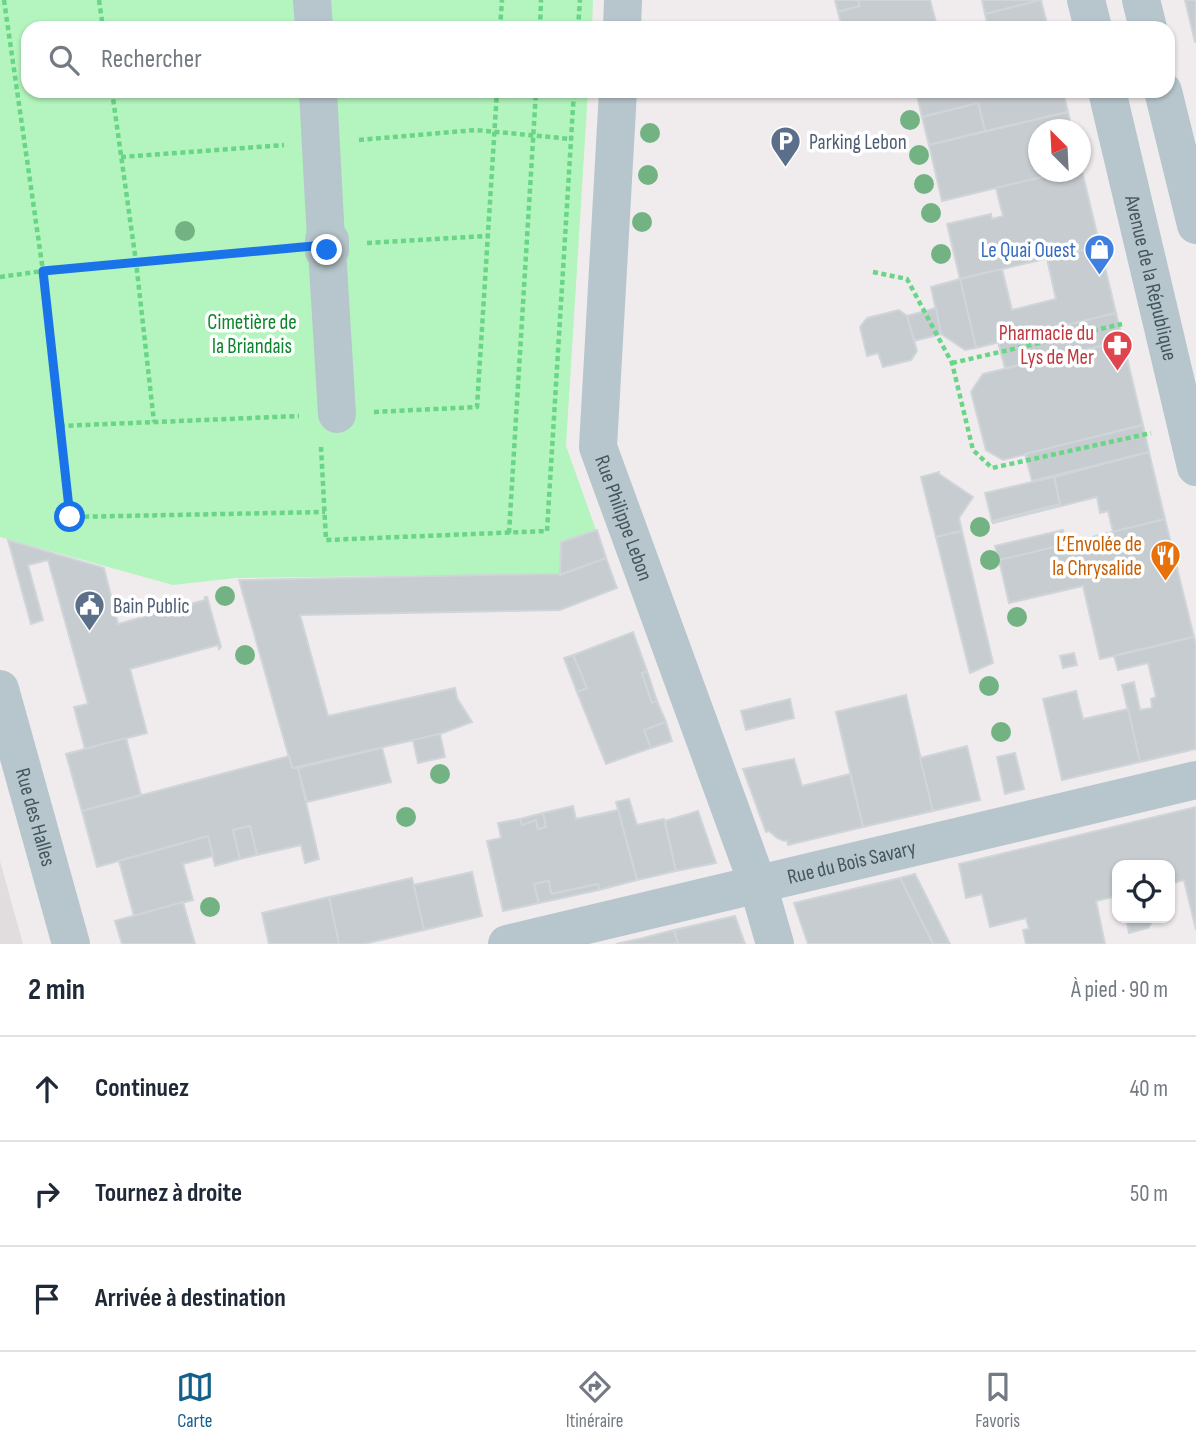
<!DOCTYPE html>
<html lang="fr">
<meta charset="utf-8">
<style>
:root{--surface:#fff;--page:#f6f6f7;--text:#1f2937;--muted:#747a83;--line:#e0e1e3;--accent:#13608b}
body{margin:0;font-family:"Sofia Sans Condensed",sans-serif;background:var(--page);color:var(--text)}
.controls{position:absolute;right:21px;bottom:21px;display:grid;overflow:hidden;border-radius:14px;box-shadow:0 2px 5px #0004}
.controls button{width:63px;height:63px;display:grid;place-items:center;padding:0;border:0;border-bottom:2px solid var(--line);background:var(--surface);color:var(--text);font:35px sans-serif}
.compass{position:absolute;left:1028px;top:119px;width:63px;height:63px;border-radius:50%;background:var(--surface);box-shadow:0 2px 5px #0004;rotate:336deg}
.stop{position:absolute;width:21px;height:21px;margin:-16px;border:5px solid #1a73e8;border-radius:50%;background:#fff}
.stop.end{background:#1a73e8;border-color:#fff;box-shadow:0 2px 7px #0008}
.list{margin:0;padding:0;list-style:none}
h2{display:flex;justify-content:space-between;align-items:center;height:91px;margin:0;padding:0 28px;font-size:30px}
h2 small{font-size:23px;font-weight:400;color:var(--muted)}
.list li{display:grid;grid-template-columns:46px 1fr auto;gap:21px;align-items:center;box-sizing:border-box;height:105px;padding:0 28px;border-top:2px solid var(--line)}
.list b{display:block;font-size:26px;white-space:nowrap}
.list em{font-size:23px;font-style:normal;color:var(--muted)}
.icon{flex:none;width:38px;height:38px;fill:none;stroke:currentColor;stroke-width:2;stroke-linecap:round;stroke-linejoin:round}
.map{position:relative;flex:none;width:1196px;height:944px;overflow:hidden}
.search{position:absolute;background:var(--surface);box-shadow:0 2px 5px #0004;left:21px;right:21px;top:21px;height:77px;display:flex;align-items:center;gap:18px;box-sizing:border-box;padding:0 24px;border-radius:21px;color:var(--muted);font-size:26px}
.sheet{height:406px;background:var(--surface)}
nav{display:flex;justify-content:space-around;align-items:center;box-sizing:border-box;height:98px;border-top:2px solid var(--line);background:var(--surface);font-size:19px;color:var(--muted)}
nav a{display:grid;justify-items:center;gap:4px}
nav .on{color:var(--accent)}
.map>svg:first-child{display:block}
.education{fill:#e1dddf}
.green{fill:#b4f4be}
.building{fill:#c6ccd0;stroke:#d0d5d9;stroke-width:2}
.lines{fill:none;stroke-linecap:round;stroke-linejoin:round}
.path{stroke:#69d586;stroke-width:4.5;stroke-dasharray:5 3.5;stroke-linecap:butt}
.minor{stroke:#b6c6cc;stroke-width:38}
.tree{fill:#73b383}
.route{stroke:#1a73e8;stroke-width:9}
.labels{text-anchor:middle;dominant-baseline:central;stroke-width:7;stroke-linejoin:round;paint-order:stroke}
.service-label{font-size:21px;fill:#4e5e75;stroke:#fff;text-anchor:start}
.shop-label{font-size:21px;fill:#366cbe;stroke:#fff;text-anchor:end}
.street-label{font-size:21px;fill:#43565c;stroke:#fff}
.park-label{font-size:21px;fill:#0c852c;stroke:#fff}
.health-label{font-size:21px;fill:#be3a42;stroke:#fff;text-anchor:end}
.food-label{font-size:21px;fill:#c56008;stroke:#fff;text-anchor:end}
</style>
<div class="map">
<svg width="1196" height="944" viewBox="0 0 1196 944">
<rect width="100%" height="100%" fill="#f0eced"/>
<path class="education" d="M0 861 23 944H0Z"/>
<path class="green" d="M0 0H593L592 28H28V91H588L566 446 606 558 560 575 559 574 235 578 173 585 0 537Z"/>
<g class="building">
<path d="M835 0H858L860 6 838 12Z"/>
<path d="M858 0H930L937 26 928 28H842L838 12 860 6Z"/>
<path d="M982 0H1041L985 14Z"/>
<path d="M1041 0 1048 28H988L985 14Z"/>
<path d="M1185 0H1196V42H1195Z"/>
<path d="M916 91H1063L1068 112 985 131 978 103 922 117Z"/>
<path d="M978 103 985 131 929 145 922 117Z"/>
<path d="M1068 112 1072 130H1038V172H1063L942 201 929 145Z"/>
<path d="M1081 167 1100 246 960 279 947 224 991 214 992 219 1003 216 996 188 1063 172H1080Z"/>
<path d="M1100 246 1116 313 976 348 960 279 1002 269 1012 310 1056 299 1047 259Z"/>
<path d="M960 279 976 348 965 350 941 334 931 287Z"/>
<path d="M936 308 941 334 914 341 907 316Z"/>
<path d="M899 310 907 316 917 351 911 360 883 367 878 353 867 356 860 327 867 318Z"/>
<path d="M1116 313 1123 341 1005 368 998 342Z"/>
<path d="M1123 341 1143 425 1003 460 986 450 971 392 983 374Z"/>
<path d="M1143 425 1149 452 1032 481 1025 454Z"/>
<path d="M1149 452 1165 519 1113 532 1108 511 1100 513 1097 497 993 523 992 521 1060 504 1054 477Z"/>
<path d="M939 472V474L973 497 959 518 962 531 936 537 921 477Z"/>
<path d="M1054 477 1060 504 992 521 985 493Z"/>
<path d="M1165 519 1194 637 1100 659 1083 586 1009 603 999 560Z"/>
<path d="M597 530 606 558 560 575 561 542Z"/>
<path d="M1063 530 1067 544 999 560 995 546Z"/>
<path d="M962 531 993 663 970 673 936 537Z"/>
<path d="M8 540 104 568 118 624 205 600V597H207L221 647 219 649 218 645 130 669 147 733 85 749 74 707 88 704 48 560 28 565 43 620 31 624Z"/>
<path d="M606 558 617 588 560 610 300 615 328 716 455 688 457 698 472 722 440 734 292 768 239 580 540 574H559L560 575Z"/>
<path d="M633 632 647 671 642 673 652 703 657 701 666 722 644 730 651 748 606 764 577 692 587 688 573 655Z"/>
<path d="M1194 637 1196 645V749L1140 762 1122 685 1134 682 1140 710 1152 708 1151 699 1156 697 1148 663 1118 670 1114 656Z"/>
<path d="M1074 653 1077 665 1063 668 1060 656Z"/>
<path d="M573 655 587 688 577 692 564 658Z"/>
<path d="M647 671 657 701 652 703 642 673Z"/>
<path d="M1076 691 1083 719 1128 709 1140 762 1062 780 1043 699Z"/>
<path d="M906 695 933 811 863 827 836 712Z"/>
<path d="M790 699 794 718 746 730 741 711Z"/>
<path d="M666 722 672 741 651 748 644 730Z"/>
<path d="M440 734 445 757 418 763 413 740Z"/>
<path d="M126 738 141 795 82 811 66 754Z"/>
<path d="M967 746 980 800 933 811 920 758Z"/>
<path d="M382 748 391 782 307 802 298 768Z"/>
<path d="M1015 753 1024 789 1005 794 997 757Z"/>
<path d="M289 756 292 768H298L319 859 305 863 301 845 257 855 250 826 233 830 240 859 215 866 208 836 97 867 82 811Z"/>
<path d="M794 759 802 786 850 774 863 827 788 845 787 840 784 841 777 838 769 831 766 832 743 769Z"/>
<path d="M629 799 637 825 664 819 676 871 637 880 616 802Z"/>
<path d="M573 806 576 819 618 810 637 880 599 890 598 884 551 894 549 881 534 884 539 903 503 911 487 841 501 838 498 823 520 819 522 825 536 820 538 829 546 827 543 813Z"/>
<path d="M1196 807V930L1184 880 1170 884V865H1117V896L1096 901 1105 944H1026L1023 930 1029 929 1026 918 990 927 982 894 966 898 959 864Z"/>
<path d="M698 811 716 863 676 871 665 821Z"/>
<path d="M543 813 546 827 538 829 536 820 522 825 520 819Z"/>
<path d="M250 826 257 855 240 859 233 830Z"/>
<path d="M208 836 213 856 183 864 193 900 134 916 119 861Z"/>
<path d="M472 872 482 916 424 930 413 885Z"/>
<path d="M915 874 950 944H933L900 878Z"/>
<path d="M412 878 424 930 364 944H339L329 897Z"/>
<path d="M900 878 933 944H808L794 903Z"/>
<path d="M549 881 551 894 598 884 599 890 539 903 534 884Z"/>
<path d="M329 897 339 944H269L262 913Z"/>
<path d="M183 902 195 944H122L115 921Z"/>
<path d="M735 916 745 944H678L674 930Z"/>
<path d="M1126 918H1155L1148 928 1129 933Z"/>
<path d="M674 930 678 944H616L643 938Z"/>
</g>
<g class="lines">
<g class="path">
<path d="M4 0 43 271 70 517 325 512"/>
<path d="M99 0 103 28"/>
<path d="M500 28 502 0"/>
<path d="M540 28 541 0"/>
<path d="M578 28 580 0"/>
<path d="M112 91 136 262 154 422"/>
<path d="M359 140 476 130 571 139"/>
<path d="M121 157 284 145"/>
<path d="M367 243 488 236"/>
<path d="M873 272 907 279 952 363 973 450 992 468 1151 433"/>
<path d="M0 277 43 271 284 249"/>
<path d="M952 363 1122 324"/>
<path d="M374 412 477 407 497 91"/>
<path d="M60 426 299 416"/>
<path d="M321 447 326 540 547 531 574 91"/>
<path d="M509 533 536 91"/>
</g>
<g class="minor">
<path d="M312 0 314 28"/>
<path d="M1086 0 1093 28"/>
<path d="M1141 0 1148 28"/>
<path d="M622 28 623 0"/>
<path d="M318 91 326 240H324V251L330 250V240H326"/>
<path id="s1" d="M618 91 598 447 758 885 775 944"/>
<path id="s2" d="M1107 91 1196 467"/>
<path d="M1163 91 1196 225"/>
<path d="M327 250 337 414"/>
<path id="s3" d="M0 689 71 944"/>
<path id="s4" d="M507 944 1196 780"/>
</g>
</g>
<g class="tree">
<circle cx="910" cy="120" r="10"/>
<circle cx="650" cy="133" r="10"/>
<circle cx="919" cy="155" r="10"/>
<circle cx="648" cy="175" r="10"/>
<circle cx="924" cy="184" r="10"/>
<circle cx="931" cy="213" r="10"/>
<circle cx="642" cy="222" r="10"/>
<circle cx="185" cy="231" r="10"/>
<circle cx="941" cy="254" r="10"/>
<circle cx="980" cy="527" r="10"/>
<circle cx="990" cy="560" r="10"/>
<circle cx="225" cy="596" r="10"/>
<circle cx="1017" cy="617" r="10"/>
<circle cx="245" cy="655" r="10"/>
<circle cx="989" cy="686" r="10"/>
<circle cx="1001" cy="732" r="10"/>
<circle cx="440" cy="774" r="10"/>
<circle cx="406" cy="817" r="10"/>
<circle cx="210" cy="907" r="10"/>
</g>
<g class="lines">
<path class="route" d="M70 517 43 271 324 245V251L327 250"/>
</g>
<defs>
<symbol id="parking-pin" viewBox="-11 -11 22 30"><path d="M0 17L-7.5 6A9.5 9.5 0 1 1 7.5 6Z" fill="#5c6f8a" stroke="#fff"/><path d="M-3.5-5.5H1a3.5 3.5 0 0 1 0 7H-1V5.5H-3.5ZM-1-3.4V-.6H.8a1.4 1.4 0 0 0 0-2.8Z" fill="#fff"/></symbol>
<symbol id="shop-pin" viewBox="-11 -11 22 30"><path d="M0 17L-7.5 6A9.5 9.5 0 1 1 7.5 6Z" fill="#3f7fe0" stroke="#fff"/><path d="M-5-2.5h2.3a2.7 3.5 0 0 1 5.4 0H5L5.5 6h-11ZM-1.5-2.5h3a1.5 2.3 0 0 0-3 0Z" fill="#fff"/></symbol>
<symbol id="pharmacy-pin" viewBox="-11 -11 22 30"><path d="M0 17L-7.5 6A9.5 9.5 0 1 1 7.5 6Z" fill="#e0444e" stroke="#fff"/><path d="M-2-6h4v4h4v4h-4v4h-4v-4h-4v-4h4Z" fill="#fff"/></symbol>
<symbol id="restaurant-pin" viewBox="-11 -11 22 30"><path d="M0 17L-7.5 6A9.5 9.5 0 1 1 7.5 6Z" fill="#e8710a" stroke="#fff"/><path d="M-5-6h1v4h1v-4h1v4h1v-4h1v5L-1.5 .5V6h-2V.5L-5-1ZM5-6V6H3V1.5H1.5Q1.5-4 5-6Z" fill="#fff"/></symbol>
<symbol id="civic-pin" viewBox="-11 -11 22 30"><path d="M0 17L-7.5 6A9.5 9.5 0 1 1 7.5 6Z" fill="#5c6f8a" stroke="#fff"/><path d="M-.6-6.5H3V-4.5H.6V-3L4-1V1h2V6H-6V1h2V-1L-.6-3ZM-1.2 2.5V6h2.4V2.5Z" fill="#fff"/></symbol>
</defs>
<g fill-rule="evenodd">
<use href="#parking-pin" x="768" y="124" width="35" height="47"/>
<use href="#shop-pin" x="1082" y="232" width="35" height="47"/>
<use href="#pharmacy-pin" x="1100" y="328" width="35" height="47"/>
<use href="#restaurant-pin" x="1148" y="538" width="35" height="47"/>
<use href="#civic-pin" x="72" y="588" width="35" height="47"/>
</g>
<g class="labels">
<g class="service-label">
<text x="809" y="142">Parking Lebon</text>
<text x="113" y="606">Bain Public</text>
</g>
<g class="shop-label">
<text x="1076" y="250">Le Quai Ouest</text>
</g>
<g class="street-label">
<text stroke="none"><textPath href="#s2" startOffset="192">Avenue de la République</textPath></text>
<text stroke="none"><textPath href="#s1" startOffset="432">Rue Philippe Lebon</textPath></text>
<text stroke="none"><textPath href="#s3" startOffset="133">Rue des Halles</textPath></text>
<text stroke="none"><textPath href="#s4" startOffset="354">Rue du Bois Savary</textPath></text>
</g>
<g class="park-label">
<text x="252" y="322">Cimetière de<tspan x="252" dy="24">la Briandais</tspan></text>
</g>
<g class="health-label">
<text x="1094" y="333">Pharmacie du<tspan x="1094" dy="24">Lys de Mer</tspan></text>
</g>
<g class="food-label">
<text x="1142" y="544">L’Envolée de<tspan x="1142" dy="24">la Chrysalide</tspan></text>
</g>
</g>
</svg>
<div class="controls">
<button><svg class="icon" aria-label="locate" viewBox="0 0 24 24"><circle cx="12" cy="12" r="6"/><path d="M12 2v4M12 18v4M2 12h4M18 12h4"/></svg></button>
</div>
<svg class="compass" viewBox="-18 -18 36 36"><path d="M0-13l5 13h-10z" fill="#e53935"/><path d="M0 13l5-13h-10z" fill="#747a83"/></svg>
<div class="stop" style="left:70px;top:517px"></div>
<div class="stop end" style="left:327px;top:250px"></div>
<div class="search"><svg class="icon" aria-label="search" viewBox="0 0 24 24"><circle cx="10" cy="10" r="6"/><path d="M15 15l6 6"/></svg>Rechercher</div>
</div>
<section class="sheet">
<h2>2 min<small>À pied · 90 m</small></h2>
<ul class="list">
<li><svg class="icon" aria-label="ahead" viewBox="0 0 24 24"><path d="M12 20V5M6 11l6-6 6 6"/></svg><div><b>Continuez</b></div><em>40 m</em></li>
<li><svg class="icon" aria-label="right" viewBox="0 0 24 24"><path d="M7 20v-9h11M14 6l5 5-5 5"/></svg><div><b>Tournez à droite</b></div><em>50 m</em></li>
<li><svg class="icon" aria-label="arrive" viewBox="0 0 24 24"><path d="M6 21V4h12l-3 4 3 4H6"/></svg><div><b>Arrivée à destination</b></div></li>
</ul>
</section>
<nav>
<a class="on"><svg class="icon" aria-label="map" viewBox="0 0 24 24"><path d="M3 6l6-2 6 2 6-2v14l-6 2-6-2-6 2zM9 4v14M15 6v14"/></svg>Carte</a>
<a><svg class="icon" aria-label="directions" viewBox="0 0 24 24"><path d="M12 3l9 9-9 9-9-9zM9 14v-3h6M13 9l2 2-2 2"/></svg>Itinéraire</a>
<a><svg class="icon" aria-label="saved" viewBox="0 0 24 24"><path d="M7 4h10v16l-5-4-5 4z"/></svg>Favoris</a>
</nav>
